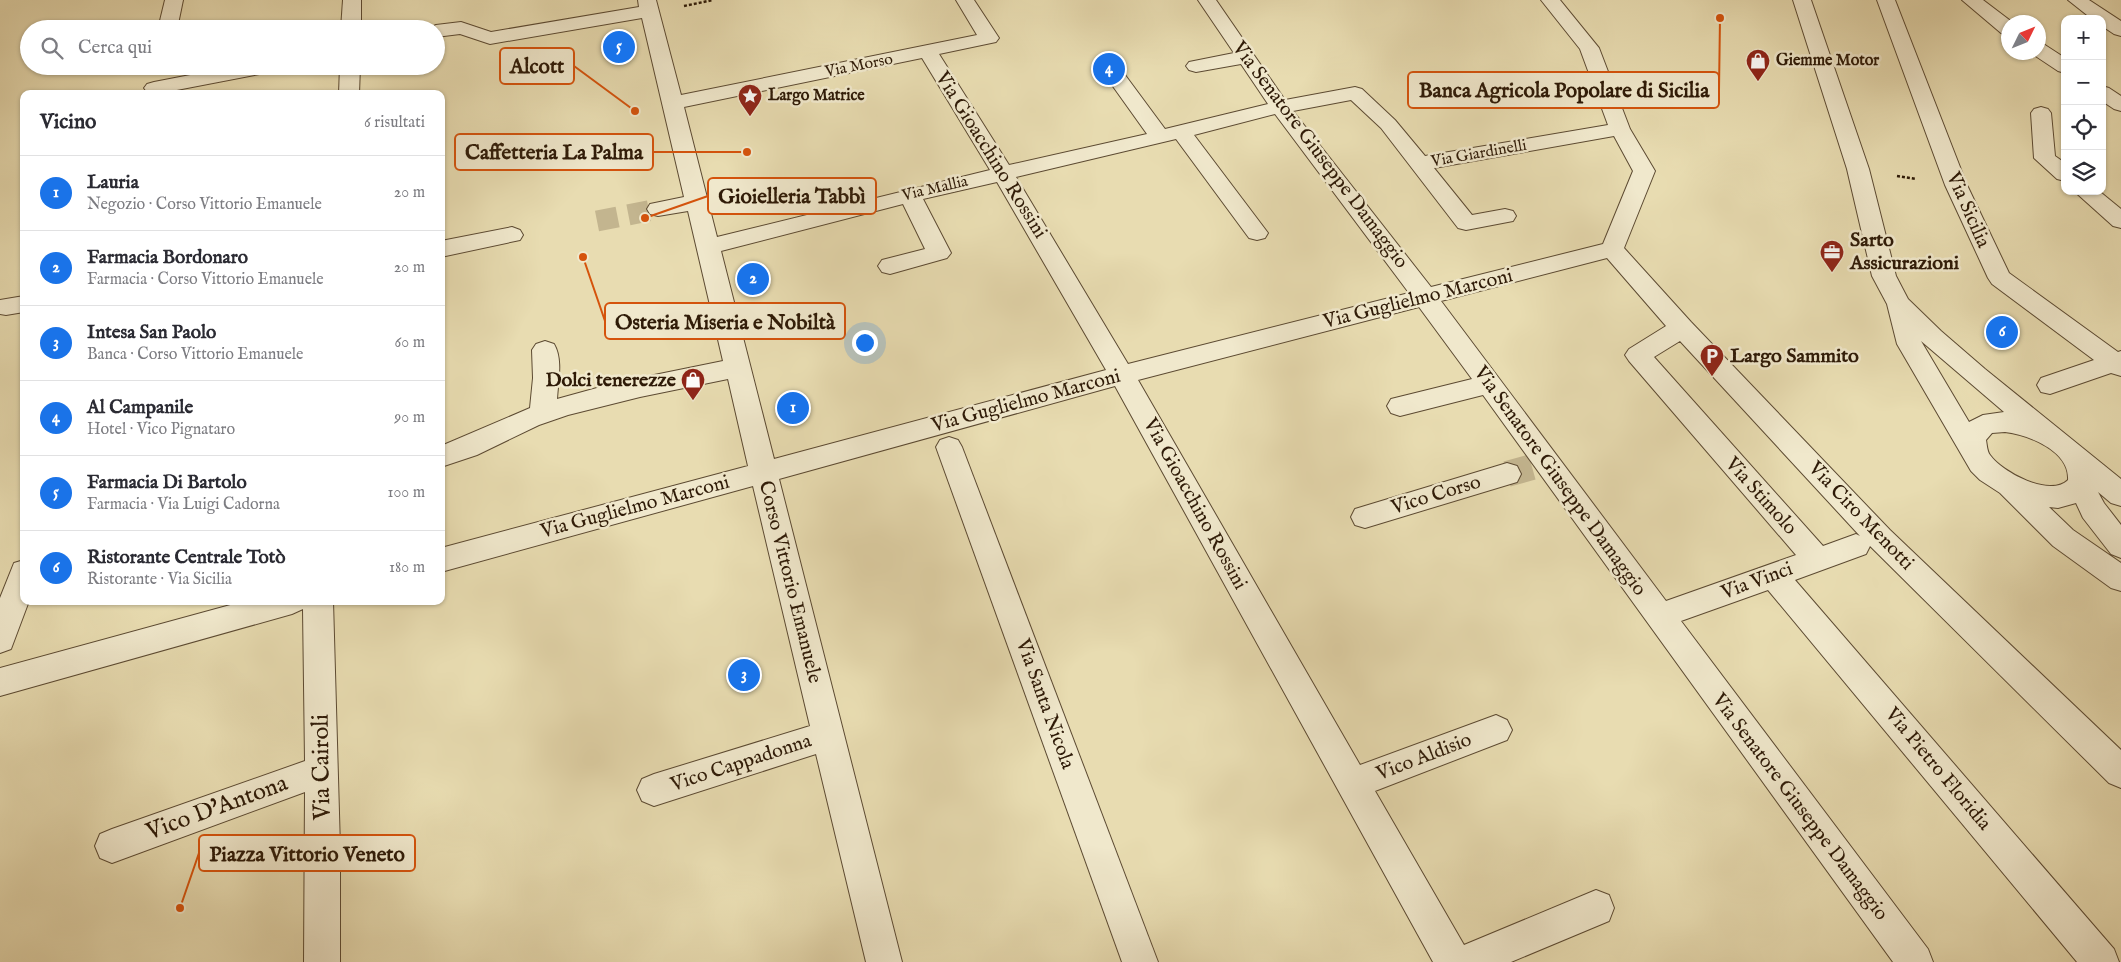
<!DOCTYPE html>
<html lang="it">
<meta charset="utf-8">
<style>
:root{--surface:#fff;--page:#f7f7f7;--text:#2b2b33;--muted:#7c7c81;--line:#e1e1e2;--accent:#1a73e8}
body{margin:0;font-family:"IM FELL English",serif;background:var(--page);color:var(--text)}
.controls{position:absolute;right:15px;top:15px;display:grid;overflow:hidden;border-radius:10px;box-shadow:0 1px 4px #0004}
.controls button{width:45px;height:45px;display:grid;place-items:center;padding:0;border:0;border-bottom:1px solid var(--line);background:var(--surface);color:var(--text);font:25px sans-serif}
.compass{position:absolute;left:2001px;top:15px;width:45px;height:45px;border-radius:50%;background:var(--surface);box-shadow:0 1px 4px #0004;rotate:47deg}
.you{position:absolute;left:864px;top:342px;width:18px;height:18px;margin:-12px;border:4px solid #fff;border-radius:50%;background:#1a73e8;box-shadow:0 0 0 8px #1a73e833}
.badge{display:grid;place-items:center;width:32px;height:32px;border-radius:50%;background:var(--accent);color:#fff;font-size:16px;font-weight:700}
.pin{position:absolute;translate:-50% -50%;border:2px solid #fff;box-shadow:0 1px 5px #0006}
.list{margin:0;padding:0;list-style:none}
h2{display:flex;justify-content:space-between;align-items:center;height:65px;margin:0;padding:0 20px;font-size:21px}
h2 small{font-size:16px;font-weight:400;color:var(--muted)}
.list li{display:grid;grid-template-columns:32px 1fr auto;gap:15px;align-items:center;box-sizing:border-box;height:75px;padding:0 20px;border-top:1px solid var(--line)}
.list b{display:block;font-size:19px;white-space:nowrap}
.list p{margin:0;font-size:16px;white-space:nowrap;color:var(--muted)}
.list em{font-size:16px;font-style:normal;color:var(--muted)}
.icon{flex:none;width:28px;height:28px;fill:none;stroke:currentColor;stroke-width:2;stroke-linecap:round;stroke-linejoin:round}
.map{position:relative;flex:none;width:2121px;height:962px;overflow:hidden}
.search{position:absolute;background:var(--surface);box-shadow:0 1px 4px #0004;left:20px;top:20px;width:425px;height:55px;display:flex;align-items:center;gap:12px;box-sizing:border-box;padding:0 18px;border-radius:28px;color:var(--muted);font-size:19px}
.panel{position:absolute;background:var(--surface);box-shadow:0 1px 4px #0004;left:20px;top:90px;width:425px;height:515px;border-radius:10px}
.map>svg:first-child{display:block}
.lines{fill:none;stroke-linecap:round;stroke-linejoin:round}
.minor-tunnel-far1{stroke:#c3b58f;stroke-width:21;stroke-dasharray:21 11;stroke-linecap:butt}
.minor-tunnel{stroke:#c3b58f;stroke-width:26;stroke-dasharray:26 13;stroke-linecap:butt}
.minor-casing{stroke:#5c4a32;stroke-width:2}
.path{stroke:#2e1a07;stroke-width:2.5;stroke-dasharray:3 2;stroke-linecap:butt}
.minor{fill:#f0e8cc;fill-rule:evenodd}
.labels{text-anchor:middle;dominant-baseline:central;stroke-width:5;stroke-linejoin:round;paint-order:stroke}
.far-poi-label{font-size:16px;font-weight:bold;fill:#2e1a07;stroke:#f0e8cc;text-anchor:start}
.far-street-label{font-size:16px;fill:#2e1a07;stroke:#f0e8cc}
.street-label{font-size:20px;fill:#2e1a07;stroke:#f0e8cc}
.poi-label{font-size:20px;font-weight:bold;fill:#2e1a07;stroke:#f0e8cc;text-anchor:start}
.near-street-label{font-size:24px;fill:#2e1a07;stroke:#f0e8cc}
.leader{fill:none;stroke:#d5530c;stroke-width:2}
.callout-dot{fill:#d5530c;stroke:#f0e8cc;stroke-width:2}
.callout{fill:#f0e8cc;stroke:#d5530c;stroke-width:2}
.callout-label{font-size:21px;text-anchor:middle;font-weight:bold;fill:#2e1a07}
</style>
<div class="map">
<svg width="2121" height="962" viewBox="0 0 2121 962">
<rect width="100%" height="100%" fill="#e8dcb1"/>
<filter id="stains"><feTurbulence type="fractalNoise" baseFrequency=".004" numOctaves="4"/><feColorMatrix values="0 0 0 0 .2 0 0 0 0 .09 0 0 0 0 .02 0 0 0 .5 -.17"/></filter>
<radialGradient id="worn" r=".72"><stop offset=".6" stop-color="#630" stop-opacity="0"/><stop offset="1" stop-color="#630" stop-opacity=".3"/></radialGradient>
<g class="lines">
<path class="minor-tunnel-far1" d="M597 221 658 209"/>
<path class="minor-tunnel" d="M1507 474 1539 465"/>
<defs>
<g id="minor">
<path d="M165 0H183L177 29H158Z"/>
<path d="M343 0H361V29H341Z"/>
<path d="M638 0H656L681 95 977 35 956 0H974L999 38 996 42 939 54 1009 165 1147 134 1097 64 1100 60 1107 58 1114 60 1165 129 1268 104 1241 64 1196 72 1189 70 1186 66 1189 62 1234 53 1198 0H1216L1285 100 1355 87 1362 89 1395 120 1425 156 1608 125 1580 49 1541 0H1560L1599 48 1630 129 1655 171 1624 248 1691 322 1890 530 2121 750V788L2109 783 1870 546 1866 554 1795 580 2114 949 2119 962H2077L1768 590 1681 621 1928 949 1933 962H1893L1483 395 1400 416 1391 413 1387 406 1391 399 1472 379 1419 307 1138 380 1360 765 1496 715 1507 720 1512 730 1507 740 1375 791 1464 945 1596 890 1609 895 1614 908 1609 921 1511 962H1433L1115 386 779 479 902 962H866L816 754 654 806 642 801 637 790 642 779 654 774 810 726 753 486 441 572V548L748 466 728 379 640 397 568 415 539 425 477 455 441 467V446L530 408 533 378 532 350 536 344 545 341 554 344C563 359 558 382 557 399L615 383 723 361 688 211 658 216 650 214 647 209 650 204 684 197 642 18 490 44 460 34 436 37V29H428L436 25 461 22 491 32 639 7ZM922 58 990 170 717 237 684 107ZM1351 100 1381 128 1458 228 1466 230 1513 221 1516 216 1513 211 1505 209 1472 215 1434 168 1614 136 1633 171 1603 244 1431 287 1293 111ZM1275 114 1409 293 1128 364 1016 177 1176 139 1249 238 1257 240 1265 238 1268 233 1194 135ZM997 182 1106 370 774 459 721 251 903 204 925 249 882 260 878 266 882 272 890 274 947 258 951 253 923 199ZM1607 258 1666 326 1629 349 1625 355 1629 361 1796 555 1666 601 1441 301ZM1680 341 1860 536 1856 534 1823 546 1654 357Z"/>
<path d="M1793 0H1811L1869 169 1896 276 1908 299 1941 331 1985 369 2121 479V506L2111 503 2098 492 2104 503 2121 525V558L2111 554 2083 518 2076 503 2058 508 2049 507 2073 530 2121 563V591L2111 588 2053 546 2000 493 1980 480 1971 471 1897 344 1887 304 1872 276 1847 169ZM1921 341 2004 412 1983 415 1969 422ZM2005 432C2029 435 2070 451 2068 480 2050 498 2002 472 1990 455 1987 451 1987 445 1986 440L1992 433Z"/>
<path d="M1877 0H1895L1967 185 2009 273 2118 352 2121 351V376L2111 373 2050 394 2041 392 2037 385 2041 378 2094 360 1992 284 1988 278 1945 185Z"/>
<path d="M1962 0H1983L2012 22H2008V35L2001 33Z"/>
<path d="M2068 0H2089L2121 21V36L2114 34 2102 26V19H2092Z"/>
<path d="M2038 43 2045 45 2065 58V73L2058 71 2031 53 2038 52Z"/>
<path d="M237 66H280L277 70 270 72 156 94 147 92 144 88 147 84 154 82Z"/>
<path d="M340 66H360L359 94H339Z"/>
<path d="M2102 86 2109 88 2121 96V111L2114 109 2102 101Z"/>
<path d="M2041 107 2048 109 2051 113 2055 156 2065 163V181L2057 179 2034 158 2031 113 2034 109Z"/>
<path d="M2074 191H2099L2121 209V228L2113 226Z"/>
<path d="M512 227 520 230 523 235 520 240 441 257V241Z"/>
<path d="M24 296V312L6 315 0 314V300Z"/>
<path d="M949 437 958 440 962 447 1158 962H1122L936 447 940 440Z"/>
<path d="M1507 463 1517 466 1521 474 1517 482 1365 528 1355 525 1351 517 1355 509Z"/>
<path d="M24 560V601H29L11 649 0 653V598L14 563Z"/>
<path d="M245 601H333L340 848V962H304L305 792 112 863 100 858 95 846 100 834 112 829 305 761 303 609 292 614 0 696V668Z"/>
</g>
</defs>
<use href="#minor" class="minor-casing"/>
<g class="path">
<path d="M684 6 713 0"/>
<path d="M1897 176 1916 179"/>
</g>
<use href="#minor" class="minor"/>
</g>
<defs>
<symbol id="shop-pin" viewBox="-11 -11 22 30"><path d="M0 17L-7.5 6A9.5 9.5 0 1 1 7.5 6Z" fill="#8f2418" stroke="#f0e8cc"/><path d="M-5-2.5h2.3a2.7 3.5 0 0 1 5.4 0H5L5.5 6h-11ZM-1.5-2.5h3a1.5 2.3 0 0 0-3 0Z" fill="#fff"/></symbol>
<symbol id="sight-pin" viewBox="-11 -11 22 30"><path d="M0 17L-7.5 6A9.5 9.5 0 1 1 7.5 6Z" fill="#8f2418" stroke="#f0e8cc"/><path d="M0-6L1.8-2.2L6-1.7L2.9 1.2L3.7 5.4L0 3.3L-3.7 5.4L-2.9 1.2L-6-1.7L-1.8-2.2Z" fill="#fff"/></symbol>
<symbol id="office-pin" viewBox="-11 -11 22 30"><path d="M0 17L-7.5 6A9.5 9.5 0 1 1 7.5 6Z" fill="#8f2418" stroke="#f0e8cc"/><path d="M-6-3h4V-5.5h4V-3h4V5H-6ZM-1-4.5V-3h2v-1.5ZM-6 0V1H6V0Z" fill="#fff"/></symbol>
<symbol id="parking-pin" viewBox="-11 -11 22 30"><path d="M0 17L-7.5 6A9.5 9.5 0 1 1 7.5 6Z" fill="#8f2418" stroke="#f0e8cc"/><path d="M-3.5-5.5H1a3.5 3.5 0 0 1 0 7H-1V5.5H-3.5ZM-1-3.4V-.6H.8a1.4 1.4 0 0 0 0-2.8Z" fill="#fff"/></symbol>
</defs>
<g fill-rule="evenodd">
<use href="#shop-pin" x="1744" y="47" width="28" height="38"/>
<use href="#sight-pin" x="736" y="82" width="28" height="38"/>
<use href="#office-pin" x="1818" y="238" width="28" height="38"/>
<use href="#parking-pin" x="1698" y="342" width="28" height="38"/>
<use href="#shop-pin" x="679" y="366" width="28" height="38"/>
</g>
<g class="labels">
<g class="far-poi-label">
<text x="1776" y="61">Giemme Motor</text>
<text x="768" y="96">Largo Matrice</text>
</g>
<g class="far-street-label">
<text transform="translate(859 66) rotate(-11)">Via Morso</text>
<text transform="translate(1479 154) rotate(-10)">Via Giardinelli</text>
<text transform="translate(935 189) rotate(-13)">Via Mallia</text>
</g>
<g class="street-label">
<text transform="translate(991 155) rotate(58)">Via Gioacchino Rossini</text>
<text transform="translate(1320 155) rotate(53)">Via Senatore Giuseppe Damaggio</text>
<text transform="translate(1968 210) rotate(66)">Via Sicilia</text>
<text transform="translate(1418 299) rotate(-14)">Via Guglielmo Marconi</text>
<text transform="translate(1026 401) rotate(-15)">Via Guglielmo Marconi</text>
<text transform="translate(1560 481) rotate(54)">Via Senatore Giuseppe Damaggio</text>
<text transform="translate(1436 495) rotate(-17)">Vico Corso</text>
<text transform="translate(1761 496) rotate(48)">Via Stimolo</text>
<text transform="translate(1195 504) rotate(61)">Via Gioacchino Rossini</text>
<text transform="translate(635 507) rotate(-15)">Via Guglielmo Marconi</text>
<text transform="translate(1861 516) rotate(46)">Via Ciro Menotti</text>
<text transform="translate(1757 581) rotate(-20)">Via Vinci</text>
<text transform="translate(790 582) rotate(76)">Corso Vittorio Emanuele</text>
<text transform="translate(1045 704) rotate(70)">Via Santa Nicola</text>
<text transform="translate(1424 757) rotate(-21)">Vico Aldisio</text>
<text transform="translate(741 763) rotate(-18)">Vico Cappadonna</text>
<text transform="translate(1938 769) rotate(50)">Via Pietro Floridia</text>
<text transform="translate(1800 807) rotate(53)">Via Senatore Giuseppe Damaggio</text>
</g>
<g class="poi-label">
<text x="1850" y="240">Sarto<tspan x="1850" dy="23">Assicurazioni</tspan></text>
<text x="1730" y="356">Largo Sammito</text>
<text x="676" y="380" text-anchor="end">Dolci tenerezze</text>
</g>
<g class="near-street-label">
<text transform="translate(322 767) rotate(-91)">Via Cairoli</text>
<text transform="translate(217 808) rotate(-20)">Vico D'Antona</text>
</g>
</g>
<path class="leader" d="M635 111L574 66M1720 18L1719 90M747 152L653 152M645 218L708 196M583 257L605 321M180 908L199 853"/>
<g class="callout-dot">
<circle cx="635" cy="111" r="5"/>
<circle cx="1720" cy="18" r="5"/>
<circle cx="747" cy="152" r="5"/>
<circle cx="645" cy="218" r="5"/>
<circle cx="583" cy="257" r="5"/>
<circle cx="180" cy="908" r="5"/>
</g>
<g class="callout">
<rect x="500" y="48" width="74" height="36" rx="5"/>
<rect x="1408" y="72" width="311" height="36" rx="5"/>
<rect x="455" y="134" width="198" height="36" rx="5"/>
<rect x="708" y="178" width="168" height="36" rx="5"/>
<rect x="605" y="303" width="240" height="36" rx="5"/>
<rect x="199" y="835" width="216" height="36" rx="5"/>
</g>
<g class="callout-label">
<text x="537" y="73">Alcott</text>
<text x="1564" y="97">Banca Agricola Popolare di Sicilia</text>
<text x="554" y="159">Caffetteria La Palma</text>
<text x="792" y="203">Gioielleria Tabbì</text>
<text x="725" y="329">Osteria Miseria e Nobiltà</text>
<text x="307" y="861">Piazza Vittorio Veneto</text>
</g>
<rect width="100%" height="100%" filter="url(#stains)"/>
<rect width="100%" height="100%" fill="url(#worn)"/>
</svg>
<div class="controls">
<button>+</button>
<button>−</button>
<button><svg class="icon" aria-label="locate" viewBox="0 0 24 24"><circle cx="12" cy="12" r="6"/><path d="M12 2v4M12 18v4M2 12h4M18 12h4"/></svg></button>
<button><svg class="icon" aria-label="layers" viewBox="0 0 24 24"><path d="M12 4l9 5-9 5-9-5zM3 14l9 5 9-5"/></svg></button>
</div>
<svg class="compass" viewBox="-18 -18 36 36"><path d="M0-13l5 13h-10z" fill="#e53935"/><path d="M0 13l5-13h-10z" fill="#7c7c81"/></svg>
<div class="you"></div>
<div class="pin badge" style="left:793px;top:408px">1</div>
<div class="pin badge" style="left:753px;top:279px">2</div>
<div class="pin badge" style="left:744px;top:675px">3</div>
<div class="pin badge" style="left:1109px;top:69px">4</div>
<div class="pin badge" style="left:619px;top:47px">5</div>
<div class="pin badge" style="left:2002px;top:332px">6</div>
<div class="search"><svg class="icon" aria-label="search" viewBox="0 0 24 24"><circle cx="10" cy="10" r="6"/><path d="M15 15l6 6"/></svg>Cerca qui</div>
<section class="panel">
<h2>Vicino<small>6 risultati</small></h2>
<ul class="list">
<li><span class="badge">1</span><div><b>Lauria</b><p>Negozio · Corso Vittorio Emanuele</p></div><em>20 m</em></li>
<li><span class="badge">2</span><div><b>Farmacia Bordonaro</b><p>Farmacia · Corso Vittorio Emanuele</p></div><em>20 m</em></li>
<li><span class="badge">3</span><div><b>Intesa San Paolo</b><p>Banca · Corso Vittorio Emanuele</p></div><em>60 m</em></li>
<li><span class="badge">4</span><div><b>Al Campanile</b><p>Hotel · Vico Pignataro</p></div><em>90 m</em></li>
<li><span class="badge">5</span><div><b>Farmacia Di Bartolo</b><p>Farmacia · Via Luigi Cadorna</p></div><em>100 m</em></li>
<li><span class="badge">6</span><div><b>Ristorante Centrale Totò</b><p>Ristorante · Via Sicilia</p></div><em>180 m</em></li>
</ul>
</section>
</div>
